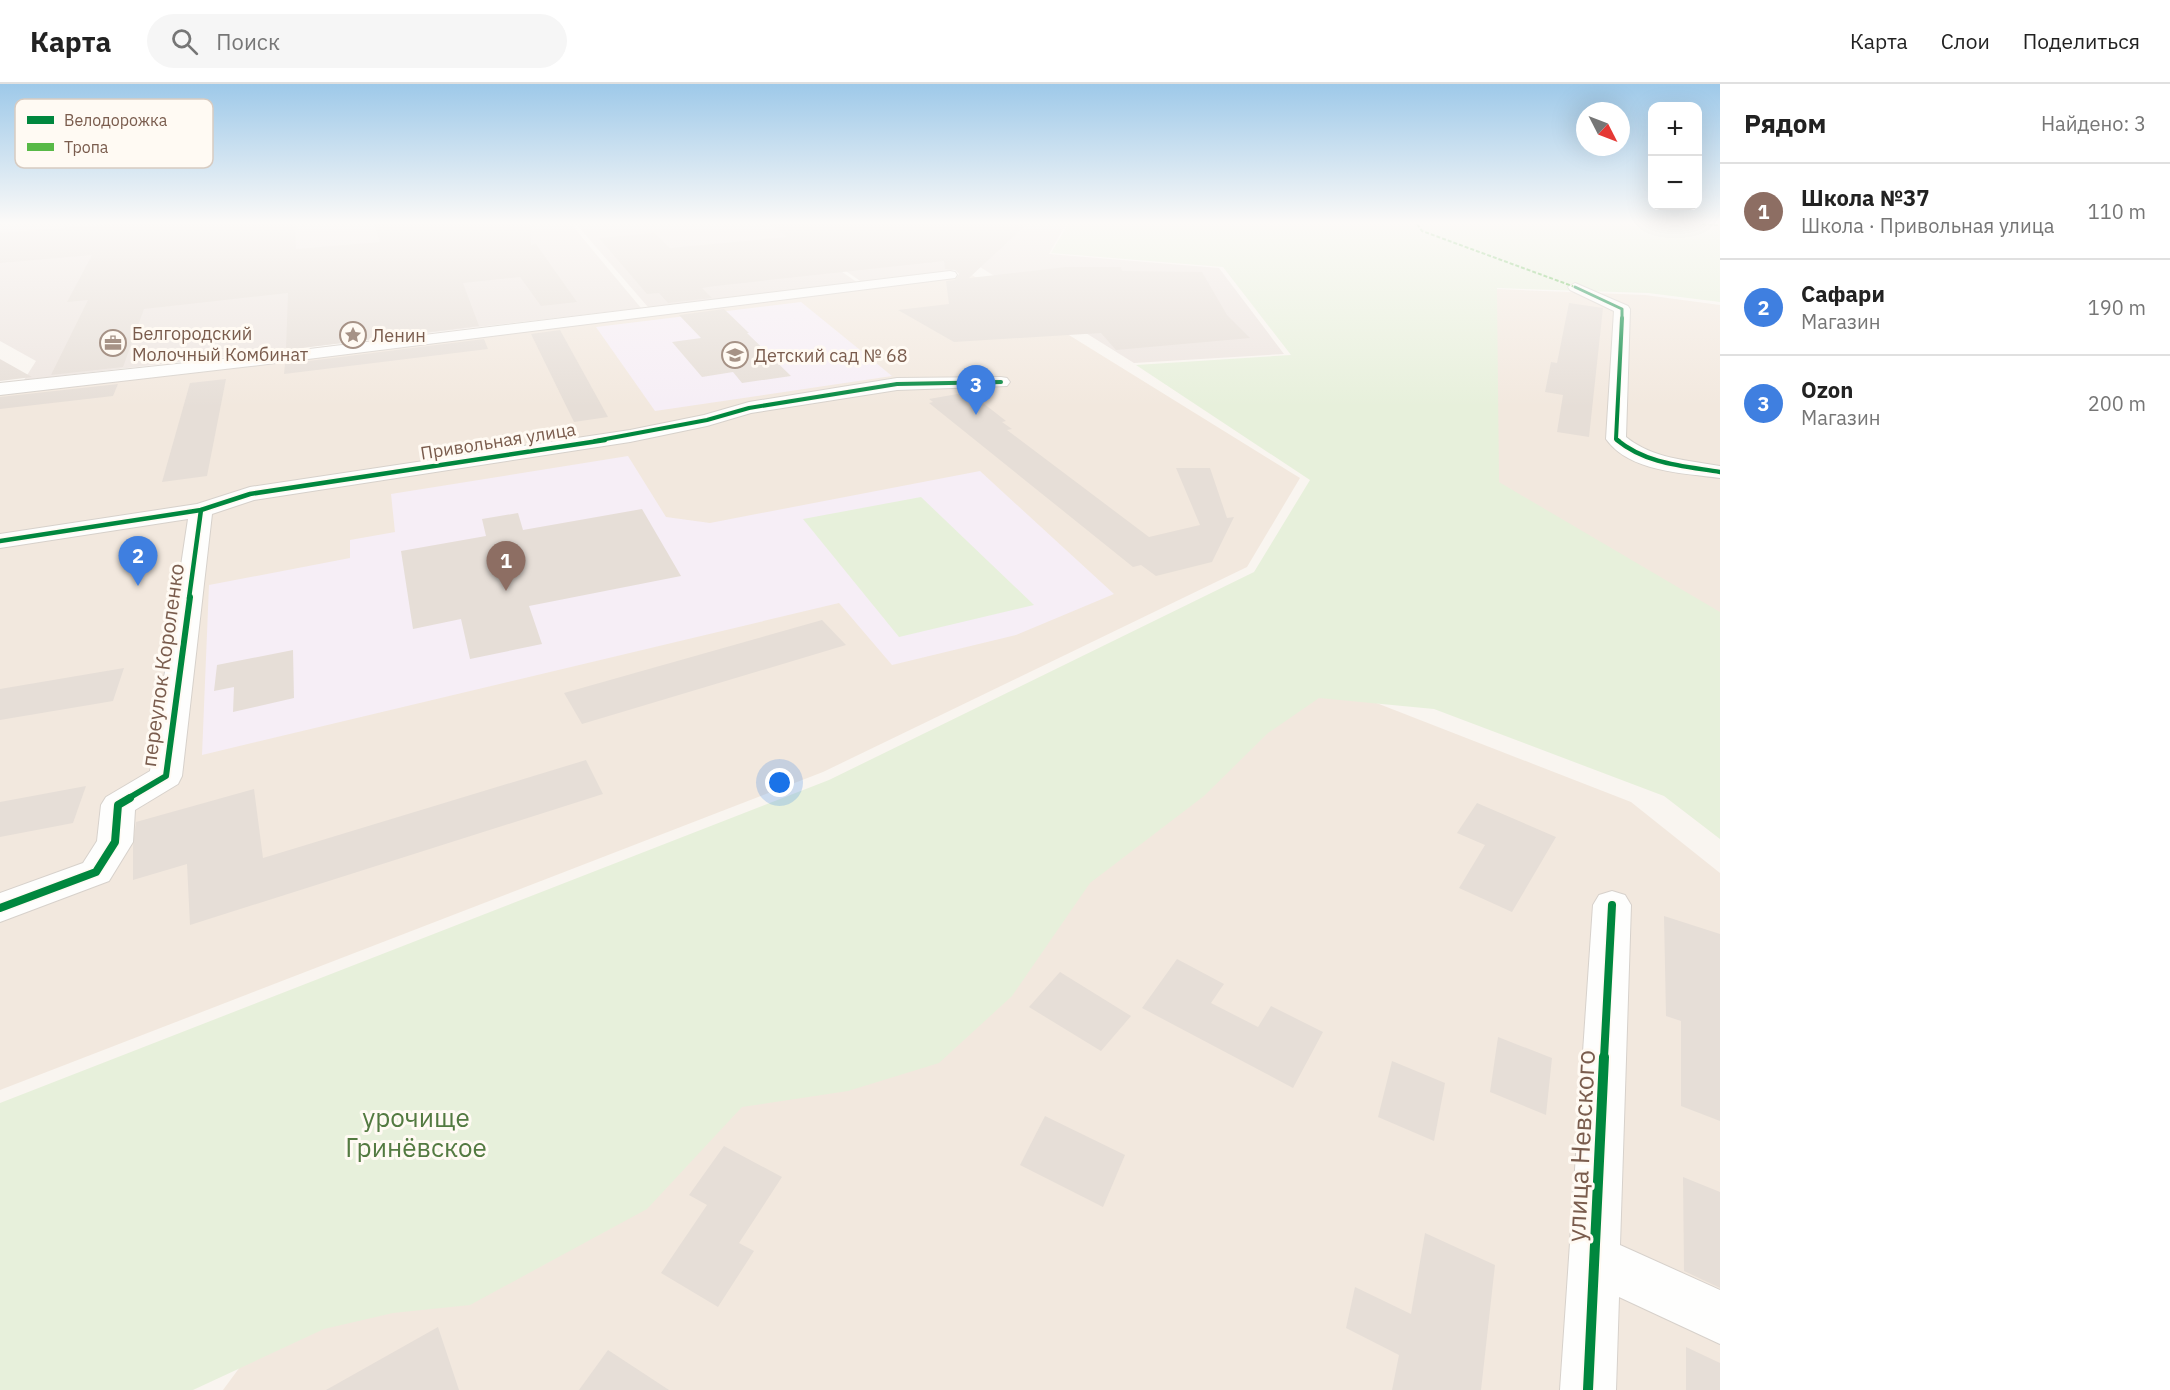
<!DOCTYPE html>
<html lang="ru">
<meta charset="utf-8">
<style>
:root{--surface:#fff;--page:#f6f6f6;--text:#222;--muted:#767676;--line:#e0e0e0;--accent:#7c3aed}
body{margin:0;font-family:"IBM Plex Sans",sans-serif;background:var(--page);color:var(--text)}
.controls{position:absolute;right:18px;top:18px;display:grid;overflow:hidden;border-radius:12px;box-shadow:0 6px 24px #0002}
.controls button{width:54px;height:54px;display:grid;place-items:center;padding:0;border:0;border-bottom:2px solid var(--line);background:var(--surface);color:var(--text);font:30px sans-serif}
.compass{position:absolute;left:1576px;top:18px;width:54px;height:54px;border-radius:50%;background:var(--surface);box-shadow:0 6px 24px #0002;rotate:132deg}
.you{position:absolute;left:780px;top:699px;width:21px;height:21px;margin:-15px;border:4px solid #fff;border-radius:50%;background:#1a73e8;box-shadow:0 0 0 9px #1a73e833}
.badge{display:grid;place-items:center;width:39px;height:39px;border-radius:50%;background:var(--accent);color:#fff;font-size:20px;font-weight:700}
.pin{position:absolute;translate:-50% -50px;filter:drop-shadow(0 2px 3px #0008)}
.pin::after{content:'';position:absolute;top:32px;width:21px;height:18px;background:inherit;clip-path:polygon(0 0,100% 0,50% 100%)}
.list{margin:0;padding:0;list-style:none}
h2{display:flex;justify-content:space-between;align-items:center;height:78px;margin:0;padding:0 24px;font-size:26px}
h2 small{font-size:20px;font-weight:400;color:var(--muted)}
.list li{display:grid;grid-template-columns:39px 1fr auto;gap:18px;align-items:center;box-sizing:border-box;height:96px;padding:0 24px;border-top:2px solid var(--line)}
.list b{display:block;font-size:22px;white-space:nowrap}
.list p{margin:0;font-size:20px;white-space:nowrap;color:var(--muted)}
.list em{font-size:20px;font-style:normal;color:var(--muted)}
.icon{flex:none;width:33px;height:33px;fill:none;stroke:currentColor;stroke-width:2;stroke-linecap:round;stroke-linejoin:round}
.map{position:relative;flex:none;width:1720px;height:1306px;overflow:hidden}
header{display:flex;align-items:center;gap:36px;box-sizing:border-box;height:84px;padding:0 30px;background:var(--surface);border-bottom:2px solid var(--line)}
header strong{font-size:28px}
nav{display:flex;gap:33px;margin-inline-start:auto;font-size:21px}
.search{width:420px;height:54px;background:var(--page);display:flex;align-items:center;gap:15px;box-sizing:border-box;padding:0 21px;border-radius:33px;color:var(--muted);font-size:22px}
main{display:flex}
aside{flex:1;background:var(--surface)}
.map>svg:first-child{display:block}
.residential{fill:#f2e8de}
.industrial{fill:#ede5e0}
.education{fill:#f6eef6}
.green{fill:#e7f0db}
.building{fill:#e6ded7}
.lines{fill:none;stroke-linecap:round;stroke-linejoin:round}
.minor-casing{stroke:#d7d1cb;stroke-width:2}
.minor{fill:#fefefd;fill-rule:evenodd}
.quiet{stroke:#58b947;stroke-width:2;stroke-dasharray:4 2;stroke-linecap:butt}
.cycleway-far5-casing{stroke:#fffaf3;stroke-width:4.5}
.cycleway-far4-casing{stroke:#fffaf3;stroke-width:6}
.cycleway-far3-casing{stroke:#fffaf3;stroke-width:8}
.cycleway-far2-casing{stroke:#fffaf3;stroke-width:10}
.cycleway-far1-casing{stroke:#fffaf3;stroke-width:11}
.cycleway-casing{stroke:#fffaf3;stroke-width:14}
.cycleway-far5{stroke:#00873e;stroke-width:3}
.cycleway-far4{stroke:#00873e;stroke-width:4}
.cycleway-far3{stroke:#00873e;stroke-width:4.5}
.cycleway-far2{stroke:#00873e;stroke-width:6}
.cycleway-far1{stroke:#00873e;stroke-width:8}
.cycleway{stroke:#00873e;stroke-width:10}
.labels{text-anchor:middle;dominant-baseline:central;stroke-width:6;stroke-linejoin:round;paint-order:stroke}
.far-poi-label{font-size:18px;fill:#7a5c4d;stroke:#fffaf3;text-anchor:start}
.far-street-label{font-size:18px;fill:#7a5c4d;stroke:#fffaf3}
.street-label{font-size:21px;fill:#7a5c4d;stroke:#fffaf3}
.near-park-label{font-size:26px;fill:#537a41;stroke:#fffaf3}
.near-street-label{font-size:26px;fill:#7a5c4d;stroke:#fffaf3}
.key{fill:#fffaf3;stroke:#d7cbc1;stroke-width:1.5}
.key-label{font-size:16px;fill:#7a5c4d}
</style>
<header>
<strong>Карта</strong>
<div class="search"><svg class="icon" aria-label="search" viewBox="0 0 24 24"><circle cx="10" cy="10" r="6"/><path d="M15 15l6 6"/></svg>Поиск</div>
<nav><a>Карта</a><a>Слои</a><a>Поделиться</a></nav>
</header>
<main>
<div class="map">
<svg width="1720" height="1306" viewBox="0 0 1720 1306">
<rect width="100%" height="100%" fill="#f9f5f0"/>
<g class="residential">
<path d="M972 191 1300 394 1247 483 823 688 0 1006V308Z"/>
<path d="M1496 205 1645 211 1720 221V530L1493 398Z"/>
<path d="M1284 583 1631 718 1720 789V1306H223L483 953Z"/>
</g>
<g class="industrial">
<path d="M0 140H571L641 224 24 296 36 277 0 257Z"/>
<path d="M576 140H773L858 199 648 223Z"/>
<path d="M779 140H1066L1049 170 1219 184 1284 270 1134 279 972 178 944 189 863 199Z"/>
</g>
<g class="education">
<path d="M801 218 892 292 655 327 596 243Z"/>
<path d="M628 372 666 433 710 439 980 387 1114 510 1016 551 892 581 839 519 202 671 209 501 350 474V456L395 448 391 410Z"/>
</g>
<g class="green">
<path d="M1068 140H1720V218L1648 209 1497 204 1499 398 1720 528V755L1664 712 1434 625 1319 614 1268 649 1204 712 1090 799 1012 912 939 979 848 1007 742 1023 647 1125 470 1221 393 1229 324 1245 193 1306H0V1019L829 696 1254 488 1310 396 1136 281 1291 271 1223 183 1051 169Z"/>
<path d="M921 413 1034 521 899 553 803 435Z"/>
</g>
<g class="building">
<path d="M114 140H295L296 165 380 158 374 140H530L531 161 536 160 577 218 541 222 520 193 463 199 479 242 286 266 288 209 144 225 123 283 51 291 88 216 67 218 92 171 0 179V149Z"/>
<path d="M769 140H1027L969 194 1066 183H1121L1122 187 1202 188 1227 231 1250 254 1116 266 1101 249 954 258 898 226 949 220 946 197 955 196 959 190 955 186 945 185 944 177 715 202 702 204 712 214 668 219 659 209 647 210 599 154 655 149 670 164 787 153Z"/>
<path d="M1569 219 1603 224 1589 353 1557 348 1563 311 1545 308 1551 278 1557 279Z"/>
<path d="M724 225 749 249H747L791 292 742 299 733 288 702 293 672 258 701 254 679 231Z"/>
<path d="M560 246 608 333 574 338 531 250Z"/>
<path d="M484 255 488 265 284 290 285 280Z"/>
<path d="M0 275 32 293 0 297Z"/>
<path d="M226 295 207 392 162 398 190 299Z"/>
<path d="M118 300 113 312 0 325V313Z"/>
<path d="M969 308 1006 337 1002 338 1012 345 1007 346 1149 453 1200 441 1176 384H1210L1227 434 1234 433 1212 478 1156 492 1141 481 1133 483 929 319 933 318 929 315Z"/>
<path d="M642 425 681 492 529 522 542 560 470 575 461 535 413 545 401 467 486 452 482 435 518 429 523 446Z"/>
<path d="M822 536 846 561 582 640 564 609Z"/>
<path d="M293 566 294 614 233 628 234 603 214 607 217 581Z"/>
<path d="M124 584 113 617 0 636V605Z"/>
<path d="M586 676 603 710 190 841 187 780 133 796V762L136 738 254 705 263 774Z"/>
<path d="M86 702 73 739 0 753V718Z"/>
<path d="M1477 719 1556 753 1512 828 1459 804 1485 761 1457 749Z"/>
<path d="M1664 832 1720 850V1037L1681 1022V937L1666 932Z"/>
<path d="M1177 875 1224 900 1211 919 1258 943 1271 922 1323 948 1293 1004 1142 924Z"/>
<path d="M1060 888 1131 932 1101 967 1029 923Z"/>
<path d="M1498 953 1552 974 1546 1031 1490 1008Z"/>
<path d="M1392 977 1445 999 1434 1057 1378 1033Z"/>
<path d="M1045 1032 1125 1071 1103 1123 1020 1081Z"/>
<path d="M724 1062 782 1093 739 1159 754 1167 718 1223 661 1189 707 1121 689 1111Z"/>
<path d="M1683 1093 1720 1108V1204L1684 1187Z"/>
<path d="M1425 1149 1495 1181 1481 1306H1392L1399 1271 1346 1244 1355 1203 1411 1230Z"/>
<path d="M438 1243 459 1306H326Z"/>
<path d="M1686 1263 1720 1279V1306H1686Z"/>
<path d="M608 1266 669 1306H579Z"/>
</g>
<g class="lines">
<defs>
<g id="minor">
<path d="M950 187 955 188 957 191 955 194 251 282 0 311V299L251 272Z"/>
<path d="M1575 199 1628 222 1630 225 1626 353C1653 375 1687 376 1720 382V394C1684 389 1629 388 1606 355L1614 227 1570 206 1568 203Z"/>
<path d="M1001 293 1007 294 1010 298 1007 302 897 306 751 329 707 342 630 358 254 416 212 430 182 692 178 700 135 726 133 758 109 797 0 838V809L83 779 97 757 101 721 106 713 150 687 188 435 0 464V450L197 420 250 403 630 346 704 331 749 318 897 294Z"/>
<path d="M1612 807 1625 811 1631 821 1620 1161 1720 1206V1260L1619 1213 1616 1306H1560L1593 821 1599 811Z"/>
</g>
</defs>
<use href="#minor" class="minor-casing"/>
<use href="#minor" class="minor"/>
<g class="quiet">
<path d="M1417 140 1422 147 1575 203"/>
<path d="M1702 140 1720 141"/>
</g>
<defs>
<path id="cycleway-far5" d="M1575 203 1622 225V235"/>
<g id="cycleway-far4">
<path d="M595 357 707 336 749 324 897 300 1001 298"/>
<path d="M1619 357 1616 355 1622 234"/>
</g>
<g id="cycleway-far3">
<path d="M1617 356C1646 380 1684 382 1720 388"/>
<path d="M0 457 201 426 250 410 605 356"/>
<path d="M189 514 201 426"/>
</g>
<path id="cycleway-far2" d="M127 715 166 692 190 513"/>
<g id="cycleway-far1">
<path d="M0 824 96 788 115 758 118 721 130 714"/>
<path d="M1604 974 1612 821"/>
</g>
<path id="cycleway" d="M1588 1306 1604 973"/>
</defs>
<use href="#cycleway-far5" class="cycleway-far5-casing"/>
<use href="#cycleway-far4" class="cycleway-far4-casing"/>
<use href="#cycleway-far3" class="cycleway-far3-casing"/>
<use href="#cycleway-far2" class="cycleway-far2-casing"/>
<use href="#cycleway-far1" class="cycleway-far1-casing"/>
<use href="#cycleway" class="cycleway-casing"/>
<use href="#cycleway-far5" class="cycleway-far5"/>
<use href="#cycleway-far4" class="cycleway-far4"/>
<use href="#cycleway-far3" class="cycleway-far3"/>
<use href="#cycleway-far2" class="cycleway-far2"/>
<use href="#cycleway-far1" class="cycleway-far1"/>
<use href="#cycleway" class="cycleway"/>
</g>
<linearGradient id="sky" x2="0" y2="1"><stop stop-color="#9ec9e9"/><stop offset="0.43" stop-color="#fcfaf8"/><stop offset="1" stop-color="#fcfaf8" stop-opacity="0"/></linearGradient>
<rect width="1720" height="323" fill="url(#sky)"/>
<defs>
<symbol id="sight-ring" viewBox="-11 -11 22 22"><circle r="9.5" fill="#fffaf3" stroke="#a69286" stroke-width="1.5"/><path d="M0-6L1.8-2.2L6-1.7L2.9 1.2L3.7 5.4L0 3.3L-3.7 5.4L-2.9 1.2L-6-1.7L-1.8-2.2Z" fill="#a69286"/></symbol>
<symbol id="office-ring" viewBox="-11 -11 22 22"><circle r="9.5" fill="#fffaf3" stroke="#a69286" stroke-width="1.5"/><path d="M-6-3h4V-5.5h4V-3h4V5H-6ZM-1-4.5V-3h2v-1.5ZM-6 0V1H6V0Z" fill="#a69286"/></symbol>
<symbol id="school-ring" viewBox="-11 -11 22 22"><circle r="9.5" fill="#fffaf3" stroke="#a69286" stroke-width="1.5"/><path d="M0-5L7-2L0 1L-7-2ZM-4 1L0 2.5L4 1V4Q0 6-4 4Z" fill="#a69286"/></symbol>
</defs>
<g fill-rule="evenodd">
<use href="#sight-ring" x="338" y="236" width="30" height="30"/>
<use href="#office-ring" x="98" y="244" width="30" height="30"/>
<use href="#school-ring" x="720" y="256" width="30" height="30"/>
</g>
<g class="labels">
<g class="far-poi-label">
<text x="132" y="249">Белгородский<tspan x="132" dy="21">Молочный Комбинат</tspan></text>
<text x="372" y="251">Ленин</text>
<text x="754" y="271">Детский сад № 68</text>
</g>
<g class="far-street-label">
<text transform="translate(498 357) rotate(-9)">Привольная улица</text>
</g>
<g class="street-label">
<text transform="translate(162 581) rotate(-82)">переулок Короленко</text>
</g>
<g class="near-park-label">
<text x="416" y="1033">урочище<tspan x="416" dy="30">Гринёвское</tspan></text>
</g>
<g class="near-street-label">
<text transform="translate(1580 1062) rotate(-87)">улица Невского</text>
</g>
</g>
<rect x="15" y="15" width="198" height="69" rx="9" class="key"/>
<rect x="27" y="32" width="27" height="8" fill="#00873e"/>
<rect x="27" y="59" width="27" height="8" fill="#58b947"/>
<g class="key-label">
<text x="64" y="42">Велодорожка</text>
<text x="64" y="69">Тропа</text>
</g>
</svg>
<div class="controls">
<button>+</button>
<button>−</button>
</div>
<svg class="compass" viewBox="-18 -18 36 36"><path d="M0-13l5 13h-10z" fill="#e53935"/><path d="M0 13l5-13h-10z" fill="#767676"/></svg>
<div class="you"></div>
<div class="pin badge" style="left:506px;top:507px;background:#8d6e63">1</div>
<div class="pin badge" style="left:138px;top:502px;background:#3f7fe0">2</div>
<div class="pin badge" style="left:976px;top:331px;background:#3f7fe0">3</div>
</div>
<aside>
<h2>Рядом<small>Найдено: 3</small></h2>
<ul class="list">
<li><span class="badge" style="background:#8d6e63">1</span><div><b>Школа №37</b><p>Школа · Привольная улица</p></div><em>110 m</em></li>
<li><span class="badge" style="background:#3f7fe0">2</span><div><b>Сафари</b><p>Магазин</p></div><em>190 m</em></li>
<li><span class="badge" style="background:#3f7fe0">3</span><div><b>Ozon</b><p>Магазин</p></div><em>200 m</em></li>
</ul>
</aside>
</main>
